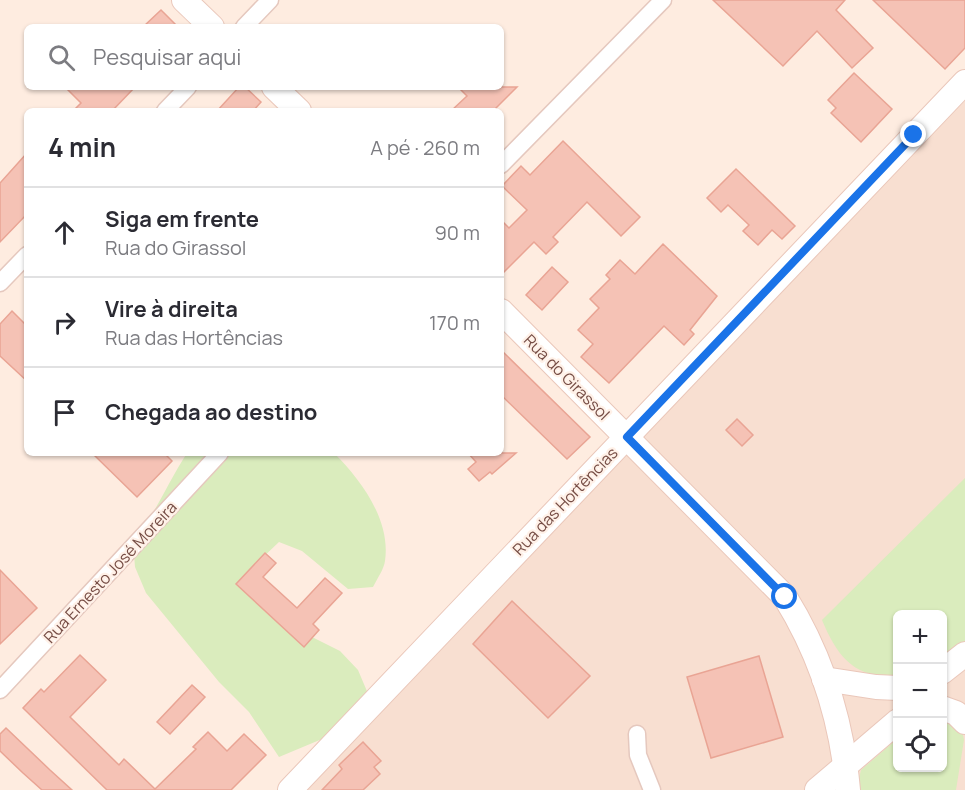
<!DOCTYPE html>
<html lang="pt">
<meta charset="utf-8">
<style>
:root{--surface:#fff;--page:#f7f7f7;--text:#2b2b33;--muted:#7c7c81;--line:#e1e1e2}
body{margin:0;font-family:Manrope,sans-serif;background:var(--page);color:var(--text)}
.controls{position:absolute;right:18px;bottom:18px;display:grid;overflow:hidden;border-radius:9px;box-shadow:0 2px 4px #0004}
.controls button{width:54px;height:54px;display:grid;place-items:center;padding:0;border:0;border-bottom:2px solid var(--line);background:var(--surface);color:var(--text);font:30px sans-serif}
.stop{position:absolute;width:18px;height:18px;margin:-14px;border:4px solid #1a73e8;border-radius:50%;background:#fff}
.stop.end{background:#1a73e8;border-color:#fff;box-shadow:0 2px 6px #0008}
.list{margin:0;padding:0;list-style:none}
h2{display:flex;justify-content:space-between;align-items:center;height:78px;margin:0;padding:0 24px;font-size:26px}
h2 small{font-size:20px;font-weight:400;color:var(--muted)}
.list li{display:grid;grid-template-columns:39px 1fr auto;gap:18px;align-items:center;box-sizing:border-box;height:90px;padding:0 24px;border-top:2px solid var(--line)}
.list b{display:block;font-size:22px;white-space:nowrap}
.list p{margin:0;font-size:20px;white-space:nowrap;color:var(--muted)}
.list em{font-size:20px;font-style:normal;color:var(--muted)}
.icon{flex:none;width:33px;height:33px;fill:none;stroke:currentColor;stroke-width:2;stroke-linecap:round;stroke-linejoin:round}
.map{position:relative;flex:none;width:965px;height:790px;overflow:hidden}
.search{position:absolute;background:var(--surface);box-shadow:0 2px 4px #0004;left:24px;top:24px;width:480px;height:66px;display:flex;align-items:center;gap:15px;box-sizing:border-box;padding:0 21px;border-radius:9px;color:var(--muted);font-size:22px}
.panel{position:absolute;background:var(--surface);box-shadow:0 2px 4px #0004;left:24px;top:108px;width:480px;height:348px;border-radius:9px}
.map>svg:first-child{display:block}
.residential{fill:#f8dfd1;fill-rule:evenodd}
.green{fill:#daecbd}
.building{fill:#f5c2b5;stroke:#e9a494;stroke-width:1.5}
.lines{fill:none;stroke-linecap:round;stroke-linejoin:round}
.street-casing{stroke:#e5c8be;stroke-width:19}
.secondary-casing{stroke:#eac7ba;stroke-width:26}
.street{stroke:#fff;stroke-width:16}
.secondary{stroke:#fff;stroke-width:24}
.route{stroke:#1a73e8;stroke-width:8}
.labels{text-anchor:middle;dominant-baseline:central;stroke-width:4.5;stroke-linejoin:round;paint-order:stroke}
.street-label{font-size:16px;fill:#764d45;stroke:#fff1e8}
</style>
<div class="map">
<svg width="965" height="790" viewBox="0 0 965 790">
<rect width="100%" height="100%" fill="#feece0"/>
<path class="residential" d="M965 82V790H292ZM898 614H942V768H898Z"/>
<g class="green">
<path d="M187 453H334C361 480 391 520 385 561 384 569 377 579 373 587L348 589 302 551 279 542 260 560 255 587 312 637 340 651 358 670 369 696 334 734 279 757 249 712 219 682 146 593 135 567 133 542C155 515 168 482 187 453Z"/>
<path d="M965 478V644L943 663 942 614H898L897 676C854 679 837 656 822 620Z"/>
<path d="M943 715 961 725 964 740 956 790H856L861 770 897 739 898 768H942Z"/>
</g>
<g class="building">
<path d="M713 0H845L836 10 873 48 852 68 817 31 783 66Z"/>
<path d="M873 0H965V48L945 69Z"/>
<path d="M161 10 178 27H143Z"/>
<path d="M854 73 892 109 861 142 831 113 836 108 828 100Z"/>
<path d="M65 87H135L112 111H73L81 103Z"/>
<path d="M239 87H245L261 102 253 111H217Z"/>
<path d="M458 87H517L493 111H451L467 96Z"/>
<path d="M563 141 640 217 621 236 587 202 553 237 558 242 546 254 534 242 501 275V220L509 228 527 210 502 186 521 166 530 175Z"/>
<path d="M27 153V214L0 242V183Z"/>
<path d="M736 169 795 226 782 239 772 230 758 245 743 231 749 225 728 205 721 212 707 198Z"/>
<path d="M663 244 717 296 690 330 694 334 684 345 664 326 609 383 581 357 593 344 578 330 599 308 590 299 610 279 606 275 620 260 635 274Z"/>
<path d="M552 267 568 282 542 310 526 295Z"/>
<path d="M12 311 27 326V381L0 356V324Z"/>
<path d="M501 350 590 437 567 459 501 395Z"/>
<path d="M737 419 753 435 742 446 726 430Z"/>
<path d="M92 453H164L172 461 137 497Z"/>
<path d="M468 453H516L492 474 490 472 479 481 468 469 476 462Z"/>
<path d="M265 553 276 563 263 577 297 608 325 578 342 593 313 624 319 630 304 647 236 584Z"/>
<path d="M0 570 37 608 0 644Z"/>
<path d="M512 601 590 676 548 718 473 644Z"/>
<path d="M80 655 106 680 70 717 119 765 124 759 155 789 196 749 193 747 208 732 227 751 244 734 266 755 231 790H107L23 708 41 689 44 692Z"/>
<path d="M759 656 783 737 711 758 687 677Z"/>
<path d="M192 685 205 697 170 734 157 722Z"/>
<path d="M6 728 50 770 72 790H42L23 773 0 751V734Z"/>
<path d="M363 742 381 761 374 767 380 774 363 790H322L342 769 339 765Z"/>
</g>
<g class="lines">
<defs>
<g id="street">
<path d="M244 27 270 0"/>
<path d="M165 111 188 87"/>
<path d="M501 165 663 0"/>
<path d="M0 283 27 255"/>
<path d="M0 690 220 453"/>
<path d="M637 734 638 755 652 790"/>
</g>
<g id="secondary">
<path d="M184 0 212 27"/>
<path d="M274 87 299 111"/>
<path d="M501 311 785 597C821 655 842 722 848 790"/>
<path d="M942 672 965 654"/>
<path d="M824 679 876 687 898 688"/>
<path d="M942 708 956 713 965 722"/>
<path d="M290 790 965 82"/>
<path d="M817 790 898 721"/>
</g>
</defs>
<use href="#street" class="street-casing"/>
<use href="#secondary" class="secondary-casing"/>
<use href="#street" class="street"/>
<use href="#secondary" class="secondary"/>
</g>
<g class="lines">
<path class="route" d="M785 597 627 437 914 135"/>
</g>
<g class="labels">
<g class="street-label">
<text transform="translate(567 377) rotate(45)">Rua do Girassol</text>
<text transform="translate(565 501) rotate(-46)">Rua das Hortências</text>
<text transform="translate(110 572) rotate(-47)">Rua Ernesto José Moreira</text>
</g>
</g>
</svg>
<div class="controls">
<button>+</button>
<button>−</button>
<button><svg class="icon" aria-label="locate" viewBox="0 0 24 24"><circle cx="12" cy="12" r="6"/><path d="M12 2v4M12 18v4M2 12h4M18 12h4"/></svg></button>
</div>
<div class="stop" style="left:785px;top:597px"></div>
<div class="stop end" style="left:914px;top:135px"></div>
<div class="search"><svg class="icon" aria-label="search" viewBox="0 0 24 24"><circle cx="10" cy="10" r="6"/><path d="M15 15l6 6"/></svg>Pesquisar aqui</div>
<section class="panel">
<h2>4 min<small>A pé · 260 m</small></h2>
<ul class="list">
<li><svg class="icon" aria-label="ahead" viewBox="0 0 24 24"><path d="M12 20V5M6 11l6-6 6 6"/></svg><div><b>Siga em frente</b><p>Rua do Girassol</p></div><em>90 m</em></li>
<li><svg class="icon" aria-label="right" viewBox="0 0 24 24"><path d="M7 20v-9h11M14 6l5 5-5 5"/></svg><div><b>Vire à direita</b><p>Rua das Hortências</p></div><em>170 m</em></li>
<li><svg class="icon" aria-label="arrive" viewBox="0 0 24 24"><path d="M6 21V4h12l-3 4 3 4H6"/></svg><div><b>Chegada ao destino</b></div></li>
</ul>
</section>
</div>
